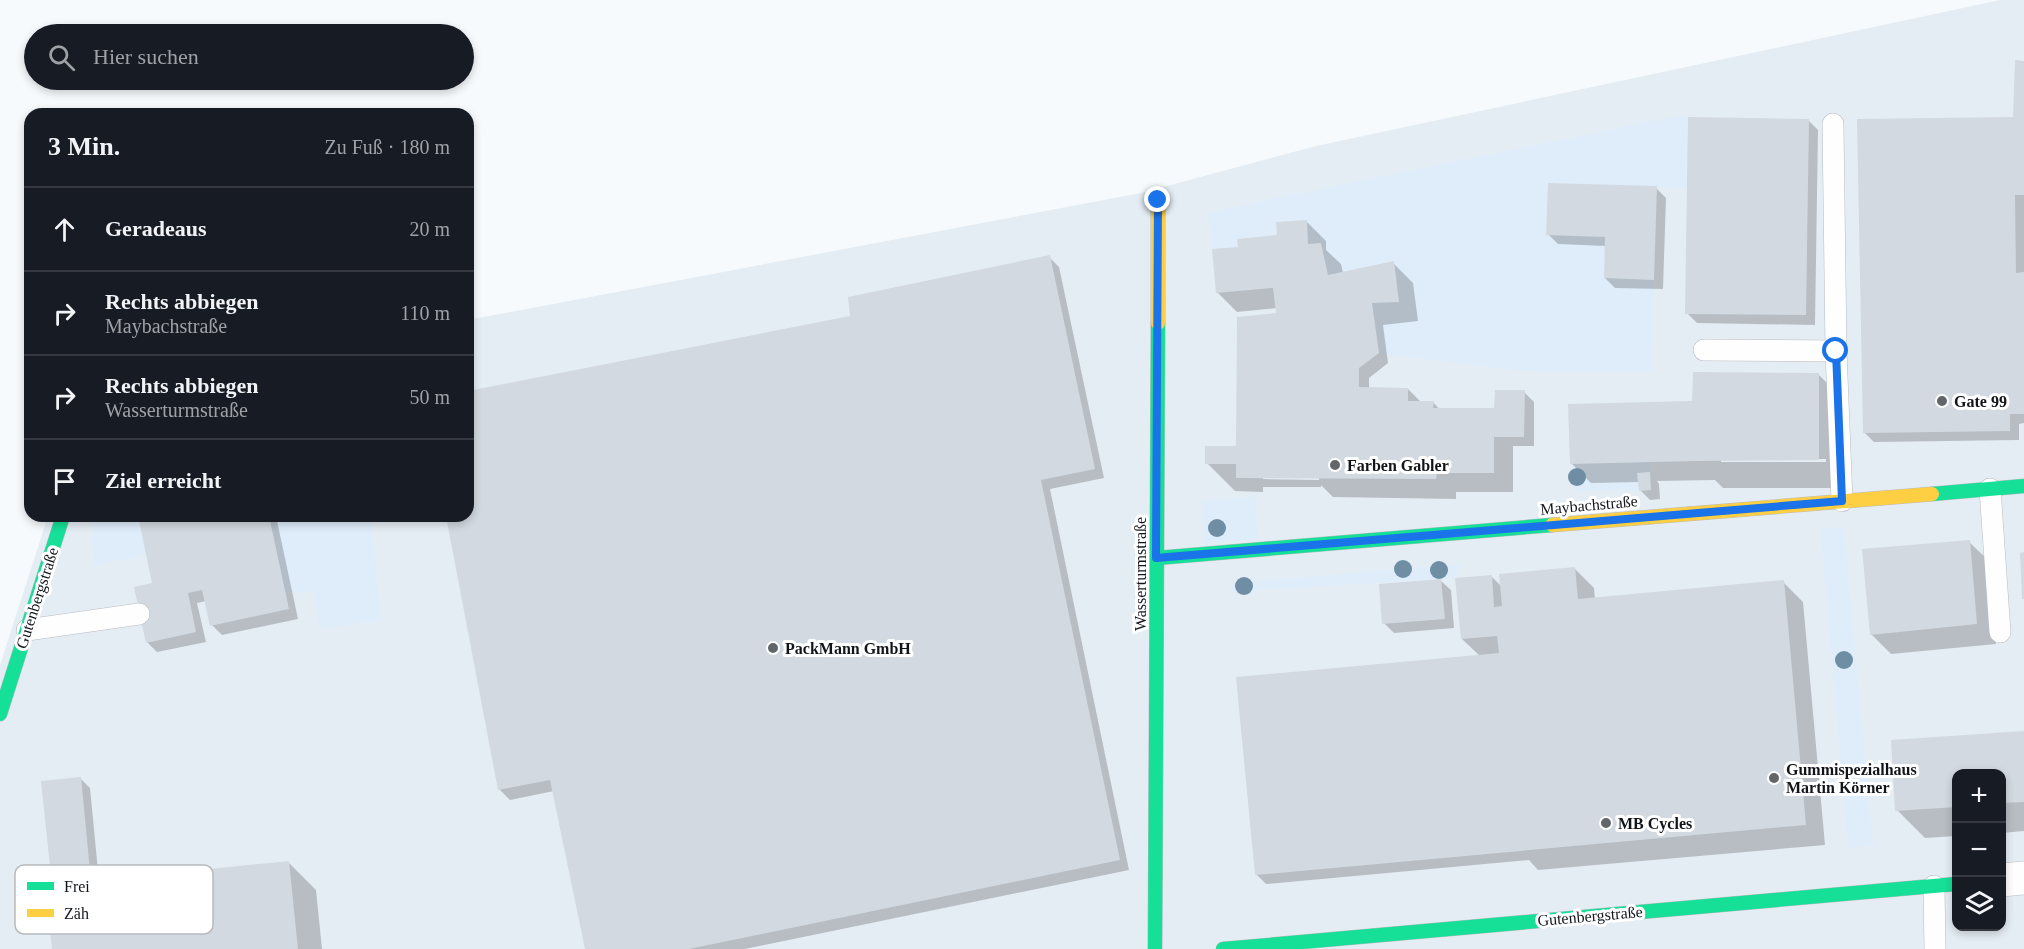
<!DOCTYPE html>
<html lang="de">
<meta charset="utf-8">
<style>
:root{--surface:#171b24;--page:#242831;--text:#f1f3f6;--muted:#9ea1a6;--line:#363941}
body{margin:0;font-family:"Times New Roman",serif;background:var(--page);color:var(--text)}
.controls{position:absolute;right:18px;bottom:18px;display:grid;overflow:hidden;border-radius:12px;box-shadow:0 3px 9px #0003}
.controls button{width:54px;height:54px;display:grid;place-items:center;padding:0;border:0;border-bottom:2px solid var(--line);background:var(--surface);color:var(--text);font:30px sans-serif}
.stop{position:absolute;width:18px;height:18px;margin:-14px;border:4px solid #1a73e8;border-radius:50%;background:#fff}
.stop.end{background:#1a73e8;border-color:#fff;box-shadow:0 2px 6px #0008}
.list{margin:0;padding:0;list-style:none}
h2{display:flex;justify-content:space-between;align-items:center;height:78px;margin:0;padding:0 24px;font-size:26px}
h2 small{font-size:20px;font-weight:400;color:var(--muted)}
.list li{display:grid;grid-template-columns:39px 1fr auto;gap:18px;align-items:center;box-sizing:border-box;height:84px;padding:0 24px;border-top:2px solid var(--line)}
.list b{display:block;font-size:22px;white-space:nowrap}
.list p{margin:0;font-size:20px;white-space:nowrap;color:var(--muted)}
.list em{font-size:20px;font-style:normal;color:var(--muted)}
.icon{flex:none;width:33px;height:33px;fill:none;stroke:currentColor;stroke-width:2;stroke-linecap:round;stroke-linejoin:round}
.map{position:relative;flex:none;width:2024px;height:949px;overflow:hidden}
.search{position:absolute;background:var(--surface);box-shadow:0 3px 9px #0003;left:24px;top:24px;width:450px;height:66px;display:flex;align-items:center;gap:15px;box-sizing:border-box;padding:0 21px;border-radius:33px;color:var(--muted);font-size:22px}
.panel{position:absolute;background:var(--surface);box-shadow:0 3px 9px #0003;left:24px;top:108px;width:450px;height:414px;border-radius:18px}
.map>svg:first-child{display:block}
.built{fill:#e5edf4;fill-rule:evenodd}
.green{fill:#dfedfb}
.shadow{fill:#0003;fill-rule:evenodd}
.building{fill:#d2d9e0}
.lines{fill:none;stroke-linecap:round;stroke-linejoin:round}
.lane-casing{stroke:#b8bcc0;stroke-width:22}
.street-casing{stroke:#b8bcc0;stroke-width:34}
.fast-casing{stroke:#b8bcc0;stroke-width:15}
.slow-casing{stroke:#b8bcc0;stroke-width:15}
.lane{stroke:#fefeff;stroke-width:21}
.street{stroke:#fefeff;stroke-width:33}
.fast{stroke:#16e098;stroke-width:14}
.slow{stroke:#ffcf43;stroke-width:14}
.tree{fill:#6f8ea4}
.route{stroke:#1a73e8;stroke-width:8}
.poi-dot{fill:#626569;stroke:#fff;stroke-width:2}
.labels{text-anchor:middle;dominant-baseline:central;stroke-width:6;stroke-linejoin:round;paint-order:stroke}
.poi-label{font-size:16px;font-weight:bold;fill:#11151a;stroke:#fff;text-anchor:start}
.street-label{font-size:16px;fill:#11151a;stroke:#fff}
.key{fill:#fff;stroke:#b8b9ba;stroke-width:1.5}
.key-label{font-size:16px;fill:#11151a}
</style>
<div class="map">
<svg width="2024" height="949" viewBox="0 0 2024 949">
<rect width="100%" height="100%" fill="#f7fafc"/>
<path class="built" d="M2000 0H2024V949H0V665L48 516H468V320L1141 193 1316 146ZM1956 774H2002V926H1956Z"/>
<g class="green">
<path d="M1687 114V188L1548 183 1546 235 1605 237 1604 278 1654 280 1652 372 1523 371 1379 353 1372 303 1399 302 1394 261 1328 275 1321 243 1308 244 1306 220 1276 222 1277 235 1237 239 1238 247 1212 249 1208 212Z"/>
<path d="M1650 462 1651 490 1573 491 1570 464Z"/>
<path d="M1255 497 1259 539 1204 543 1201 501Z"/>
<path d="M95 516H138L146 554 94 566 92 539Z"/>
<path d="M269 516H371L381 620 320 629 313 592H285Z"/>
<path d="M1844 527 1873 846 1848 848 1820 529Z"/>
<path d="M1460 564 1455 578 1232 592V583Z"/>
</g>
<g class="shadow">
<path d="M2024 62V423L2019 424V440L1874 442 1864 432 2015 119Z"/>
<path d="M1808 120 1818 130 1815 325 1697 323 1687 313Z"/>
<path d="M1656 188 1666 198 1663 289 1615 288 1605 278 1606 246 1558 244 1548 234Z"/>
<path d="M1306 221 1326 241V250L1341 264 1343 273 1393 263 1413 283 1418 321 1383 325 1388 363 1369 378V389H1408L1421 402H1433L1440 410H1494L1524 392 1534 402V446H1513V492H1456V499L1333 497 1321 485V487H1263V492L1235 491 1207 463 1235 448 1277 314V308L1237 312 1217 292 1239 248 1278 237ZM1263 476 1319 477V480L1263 479Z"/>
<path d="M1049 257 1059 267 1104 478 1050 489 1129 870 745 949H587L554 791 510 800 500 790 447 516H468V392L852 317Z"/>
<path d="M1819 375 1847 403 1846 488H1723L1715 480 1657 481 1659 484 1660 499 1650 500 1640 490V482L1591 483 1571 463 1692 403ZM1721 459H1826V462H1721Z"/>
<path d="M139 516H276L298 619 222 635 212 625 206 601 197 603 206 642 157 652 147 642 154 584Z"/>
<path d="M1969 542 1989 561 1996 644 1891 654 1871 634Z"/>
<path d="M1575 569 1594 588 1595 599 1783 582 1803 602 1825 845 1538 870 1529 860 1266 884 1256 874 1480 656 1462 639 1491 576 1502 587Z"/>
<path d="M1441 581 1451 590 1454 628 1394 633 1384 623Z"/>
<path d="M2024 732V831L2002 833V774H1956V836L1925 838 1897 810 1892 741Z"/>
<path d="M80 778 90 788 99 881 288 862 316 890 322 949H54L55 886Z"/>
</g>
<g class="building">
<path d="M2015 60 2024 61V195H2015L2016 273 2024 272V414H2010V431L1863 433 1857 119 2013 117Z"/>
<path d="M1688 117 1809 119 1806 315 1685 314Z"/>
<path d="M1548 183 1657 186 1654 280 1604 278 1605 237 1546 235Z"/>
<path d="M1307 220 1308 244 1321 243 1328 275 1394 261 1399 302 1372 303 1379 353 1359 368V387L1408 388V401H1434L1433 408H1494L1495 390H1525L1524 437H1494V473H1437L1436 479 1236 478V464H1205V446H1236L1237 317 1276 313 1273 288 1216 293 1212 249 1238 247 1237 239 1277 235 1276 222Z"/>
<path d="M1050 255 1095 469 1041 480 1120 860 689 949H585L550 780 498 790 446 516H468V391L850 316 848 297Z"/>
<path d="M1693 372 1819 373V460L1696 461 1570 464 1568 404 1692 401Z"/>
<path d="M1650 472 1651 490 1639 491 1637 473Z"/>
<path d="M138 516H269L289 609 210 626 202 590 188 593 196 632 146 643 134 587 152 583Z"/>
<path d="M1970 540 1977 624 1870 635 1862 549Z"/>
<path d="M2024 552V599H2022L2020 553Z"/>
<path d="M1575 567 1578 599 1784 580 1806 825 1255 875 1236 677 1499 653 1497 636 1461 639 1455 578 1492 575 1494 607 1502 606 1499 574Z"/>
<path d="M1441 579 1445 619 1382 624 1379 584Z"/>
<path d="M2024 731V802L2002 803V774H1956V807L1895 811 1891 740Z"/>
<path d="M81 777 91 881 289 861 298 949H52L45 885H52L41 781Z"/>
</g>
<g class="lines">
<defs>
<g id="lane">
<path d="M1833 124 1836 351"/>
<path d="M1704 350 1836 351 1842 501"/>
<path d="M1990 489 2000 632"/>
<path d="M27 630 139 614"/>
<path d="M1934 886 1935 949"/>
</g>
<path id="street" d="M2002 880 2024 878"/>
<g id="fast">
<path d="M1932 494 2024 486"/>
<path d="M1157 558 1552 525"/>
<path d="M0 714 63 516"/>
<path d="M1155 949 1158 323"/>
<path d="M1223 949 1956 884"/>
</g>
<g id="slow">
<path d="M1158 323V200"/>
<path d="M1552 525 1932 494"/>
</g>
</defs>
<use href="#lane" class="lane-casing"/>
<use href="#street" class="street-casing"/>
<use href="#fast" class="fast-casing"/>
<use href="#slow" class="slow-casing"/>
<use href="#lane" class="lane"/>
<use href="#street" class="street"/>
<use href="#fast" class="fast"/>
<use href="#slow" class="slow"/>
</g>
<g class="tree">
<circle cx="1577" cy="477" r="9"/>
<circle cx="1217" cy="528" r="9"/>
<circle cx="1403" cy="569" r="9"/>
<circle cx="1439" cy="570" r="9"/>
<circle cx="1244" cy="586" r="9"/>
<circle cx="1844" cy="660" r="9"/>
</g>
<g class="lines">
<path class="route" d="M1158 200 1156 558 1842 501 1836 351"/>
</g>
<g class="poi-dot">
<circle cx="1942" cy="401" r="6"/>
<circle cx="1335" cy="465" r="6"/>
<circle cx="773" cy="648" r="6"/>
<circle cx="1774" cy="778" r="6"/>
<circle cx="1606" cy="823" r="6"/>
</g>
<g class="labels">
<g class="poi-label">
<text x="1954" y="401">Gate 99</text>
<text x="1347" y="465">Farben Gabler</text>
<text x="785" y="648">PackMann GmbH</text>
<text x="1786" y="769">Gummispezialhaus<tspan x="1786" dy="18">Martin Körner</tspan></text>
<text x="1618" y="823">MB Cycles</text>
</g>
<g class="street-label">
<text transform="translate(1589 505) rotate(-5)">Maybachstraße</text>
<text transform="translate(1140 574) rotate(-90)">Wasserturmstraße</text>
<text transform="translate(37 598) rotate(-72)">Gutenbergstraße</text>
<text transform="translate(1590 916) rotate(-5)">Gutenbergstraße</text>
</g>
</g>
<rect x="15" y="865" width="198" height="69" rx="9" class="key"/>
<rect x="27" y="882" width="27" height="8" fill="#16e098"/>
<rect x="27" y="909" width="27" height="8" fill="#ffcf43"/>
<g class="key-label">
<text x="64" y="892">Frei</text>
<text x="64" y="919">Zäh</text>
</g>
</svg>
<div class="controls">
<button>+</button>
<button>−</button>
<button><svg class="icon" aria-label="layers" viewBox="0 0 24 24"><path d="M12 4l9 5-9 5-9-5zM3 14l9 5 9-5"/></svg></button>
</div>
<div class="stop" style="left:1836px;top:351px"></div>
<div class="stop end" style="left:1158px;top:200px"></div>
<div class="search"><svg class="icon" aria-label="search" viewBox="0 0 24 24"><circle cx="10" cy="10" r="6"/><path d="M15 15l6 6"/></svg>Hier suchen</div>
<section class="panel">
<h2>3 Min.<small>Zu Fuß · 180 m</small></h2>
<ul class="list">
<li><svg class="icon" aria-label="ahead" viewBox="0 0 24 24"><path d="M12 20V5M6 11l6-6 6 6"/></svg><div><b>Geradeaus</b></div><em>20 m</em></li>
<li><svg class="icon" aria-label="right" viewBox="0 0 24 24"><path d="M7 20v-9h11M14 6l5 5-5 5"/></svg><div><b>Rechts abbiegen</b><p>Maybachstraße</p></div><em>110 m</em></li>
<li><svg class="icon" aria-label="right" viewBox="0 0 24 24"><path d="M7 20v-9h11M14 6l5 5-5 5"/></svg><div><b>Rechts abbiegen</b><p>Wasserturmstraße</p></div><em>50 m</em></li>
<li><svg class="icon" aria-label="arrive" viewBox="0 0 24 24"><path d="M6 21V4h12l-3 4 3 4H6"/></svg><div><b>Ziel erreicht</b></div></li>
</ul>
</section>
</div>
